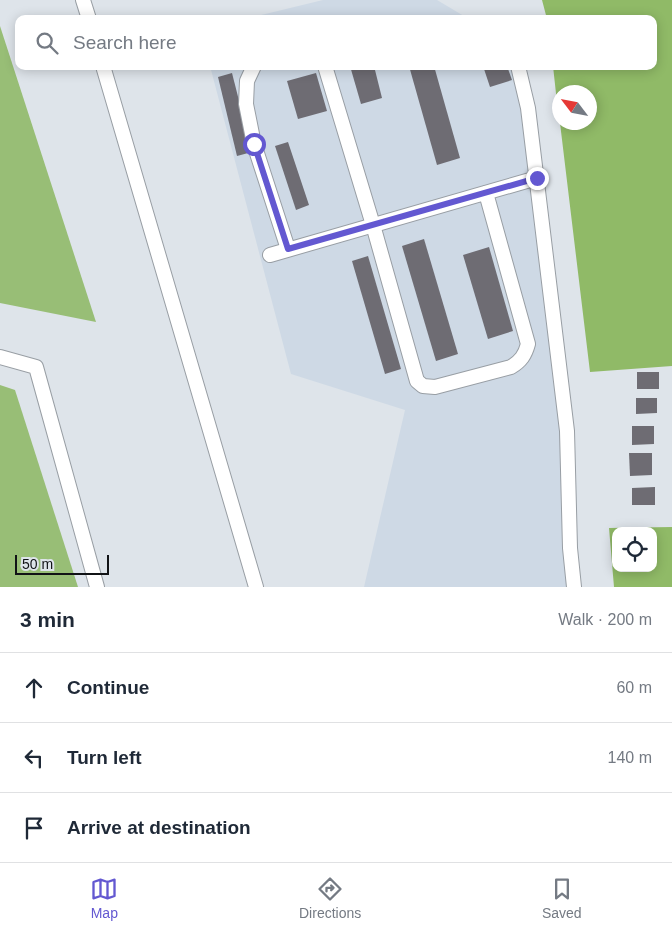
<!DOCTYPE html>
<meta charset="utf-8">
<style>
:root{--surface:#fff;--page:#f2f2f3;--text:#1f2937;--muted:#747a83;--line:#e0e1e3;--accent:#6358d1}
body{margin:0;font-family:Arial,sans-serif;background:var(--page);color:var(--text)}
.controls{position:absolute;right:15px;bottom:15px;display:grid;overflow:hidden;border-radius:10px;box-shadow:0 2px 12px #0003}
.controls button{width:45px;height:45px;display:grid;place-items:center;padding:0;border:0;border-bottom:1px solid var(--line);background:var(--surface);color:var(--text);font:25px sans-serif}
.compass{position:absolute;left:552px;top:85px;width:45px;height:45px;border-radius:50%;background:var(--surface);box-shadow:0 2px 12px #0003;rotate:302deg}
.scale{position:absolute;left:15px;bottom:12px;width:94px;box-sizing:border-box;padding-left:5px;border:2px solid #111316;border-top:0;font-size:14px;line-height:18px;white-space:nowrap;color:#111316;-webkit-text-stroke:4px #dee4ea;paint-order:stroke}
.stop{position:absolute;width:15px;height:15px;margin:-11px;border:4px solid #6358d1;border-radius:50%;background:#fff}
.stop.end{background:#6358d1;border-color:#fff;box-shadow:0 1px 5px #0008}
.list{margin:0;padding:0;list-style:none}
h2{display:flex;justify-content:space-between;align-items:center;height:65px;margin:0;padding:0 20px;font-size:21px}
h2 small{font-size:16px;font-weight:400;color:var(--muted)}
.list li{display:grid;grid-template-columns:32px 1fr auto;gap:15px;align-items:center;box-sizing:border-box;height:70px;padding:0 20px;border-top:1px solid var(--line)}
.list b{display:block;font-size:19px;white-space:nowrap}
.list em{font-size:16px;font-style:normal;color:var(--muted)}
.icon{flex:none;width:28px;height:28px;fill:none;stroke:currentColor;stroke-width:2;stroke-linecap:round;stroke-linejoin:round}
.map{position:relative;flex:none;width:672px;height:587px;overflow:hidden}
.search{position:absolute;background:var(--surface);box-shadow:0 2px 12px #0003;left:15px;right:15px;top:15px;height:55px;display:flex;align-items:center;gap:12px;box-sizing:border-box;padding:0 18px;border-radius:10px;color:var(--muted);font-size:19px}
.sheet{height:275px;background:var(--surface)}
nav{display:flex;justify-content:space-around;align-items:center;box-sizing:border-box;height:70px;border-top:1px solid var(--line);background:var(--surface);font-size:14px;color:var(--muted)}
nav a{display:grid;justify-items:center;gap:2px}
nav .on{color:var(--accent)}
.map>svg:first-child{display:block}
.built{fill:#ced9e5}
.green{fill:#98be76}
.forest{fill:#90ba67;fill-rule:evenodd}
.building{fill:#6e6c73}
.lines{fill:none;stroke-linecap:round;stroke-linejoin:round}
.minor-casing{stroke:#989ea4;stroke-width:16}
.minor{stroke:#fff;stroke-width:14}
.route{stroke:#6358d1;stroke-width:6}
</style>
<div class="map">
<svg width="672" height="587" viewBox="0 0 672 587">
<rect width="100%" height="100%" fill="#dee4ea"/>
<g class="built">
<path d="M323 0H437L469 19H245Z"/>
<path d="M210 66H518L567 431 574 587H364L405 410 291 374Z"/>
</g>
<g class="green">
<path d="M0 26 96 322 0 303Z"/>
<path d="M0 385 15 390 78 587H0Z"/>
</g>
<g class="forest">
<path d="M542 0H672V366L590 372 560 123 590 122V92H560L559 121 553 66H653V19H547Z"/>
<path d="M672 527V587H614L609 528ZM616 531H653V568H616Z"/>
</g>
<g class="building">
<path d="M350 66H374L382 98 361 104Z"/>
<path d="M409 66H434L460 158 437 165Z"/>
<path d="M483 66H507L512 80 490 87Z"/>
<path d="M232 73 252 152 237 156 218 77Z"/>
<path d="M316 73 327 111 298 119 287 81Z"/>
<path d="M288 142 309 205 296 210 275 146Z"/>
<path d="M424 239 458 354 436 361 402 246Z"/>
<path d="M489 247 513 331 488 339 463 255Z"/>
<path d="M368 256 401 369 385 374 352 261Z"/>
<rect x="637" y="372" width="22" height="17"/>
<path d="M636 398H657V413L636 414Z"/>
<path d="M632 426H654V444L632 445Z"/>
<path d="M629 453H652V475L630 476Z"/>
<path d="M655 487V505H632V488Z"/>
</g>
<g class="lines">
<defs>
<g id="minor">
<path d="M83 0 89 19"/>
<path d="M103 66 256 587"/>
<path d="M254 66 247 81 246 104 254 144 288 249"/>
<path d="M325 66 373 225 417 381 423 386 435 387 511 367C521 361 525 355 528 344L486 193"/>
<path d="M518 66 528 108 567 431 570 548 574 587"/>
<path d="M270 255 537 178"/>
<path d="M0 357 36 367 97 587"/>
</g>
</defs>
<use href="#minor" class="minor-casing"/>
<use href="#minor" class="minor"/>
</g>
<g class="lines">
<path class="route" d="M254 144 288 249 537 178"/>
</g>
</svg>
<div class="controls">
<button><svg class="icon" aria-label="locate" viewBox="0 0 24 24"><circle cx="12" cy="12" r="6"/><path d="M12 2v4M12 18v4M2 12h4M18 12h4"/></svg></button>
</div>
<svg class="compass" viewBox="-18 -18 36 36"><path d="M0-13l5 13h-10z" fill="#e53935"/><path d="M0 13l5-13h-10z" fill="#747a83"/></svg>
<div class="scale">50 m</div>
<div class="stop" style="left:254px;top:144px"></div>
<div class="stop end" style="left:537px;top:178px"></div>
<div class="search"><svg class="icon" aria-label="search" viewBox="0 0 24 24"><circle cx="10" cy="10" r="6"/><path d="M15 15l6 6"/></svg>Search here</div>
</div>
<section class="sheet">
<h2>3 min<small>Walk · 200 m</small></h2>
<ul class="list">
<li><svg class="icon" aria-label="ahead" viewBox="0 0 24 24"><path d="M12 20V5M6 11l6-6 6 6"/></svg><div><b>Continue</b></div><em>60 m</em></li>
<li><svg class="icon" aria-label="left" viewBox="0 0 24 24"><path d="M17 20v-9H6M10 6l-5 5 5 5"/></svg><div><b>Turn left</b></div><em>140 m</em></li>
<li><svg class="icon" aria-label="arrive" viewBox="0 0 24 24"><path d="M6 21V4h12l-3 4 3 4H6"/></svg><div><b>Arrive at destination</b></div></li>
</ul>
</section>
<nav>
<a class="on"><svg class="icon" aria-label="map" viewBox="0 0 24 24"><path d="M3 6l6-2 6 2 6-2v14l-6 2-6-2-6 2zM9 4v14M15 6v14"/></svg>Map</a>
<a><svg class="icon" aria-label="directions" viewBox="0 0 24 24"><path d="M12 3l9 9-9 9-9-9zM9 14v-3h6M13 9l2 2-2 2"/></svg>Directions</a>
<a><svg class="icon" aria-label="saved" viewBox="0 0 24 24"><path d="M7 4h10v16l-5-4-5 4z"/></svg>Saved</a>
</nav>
